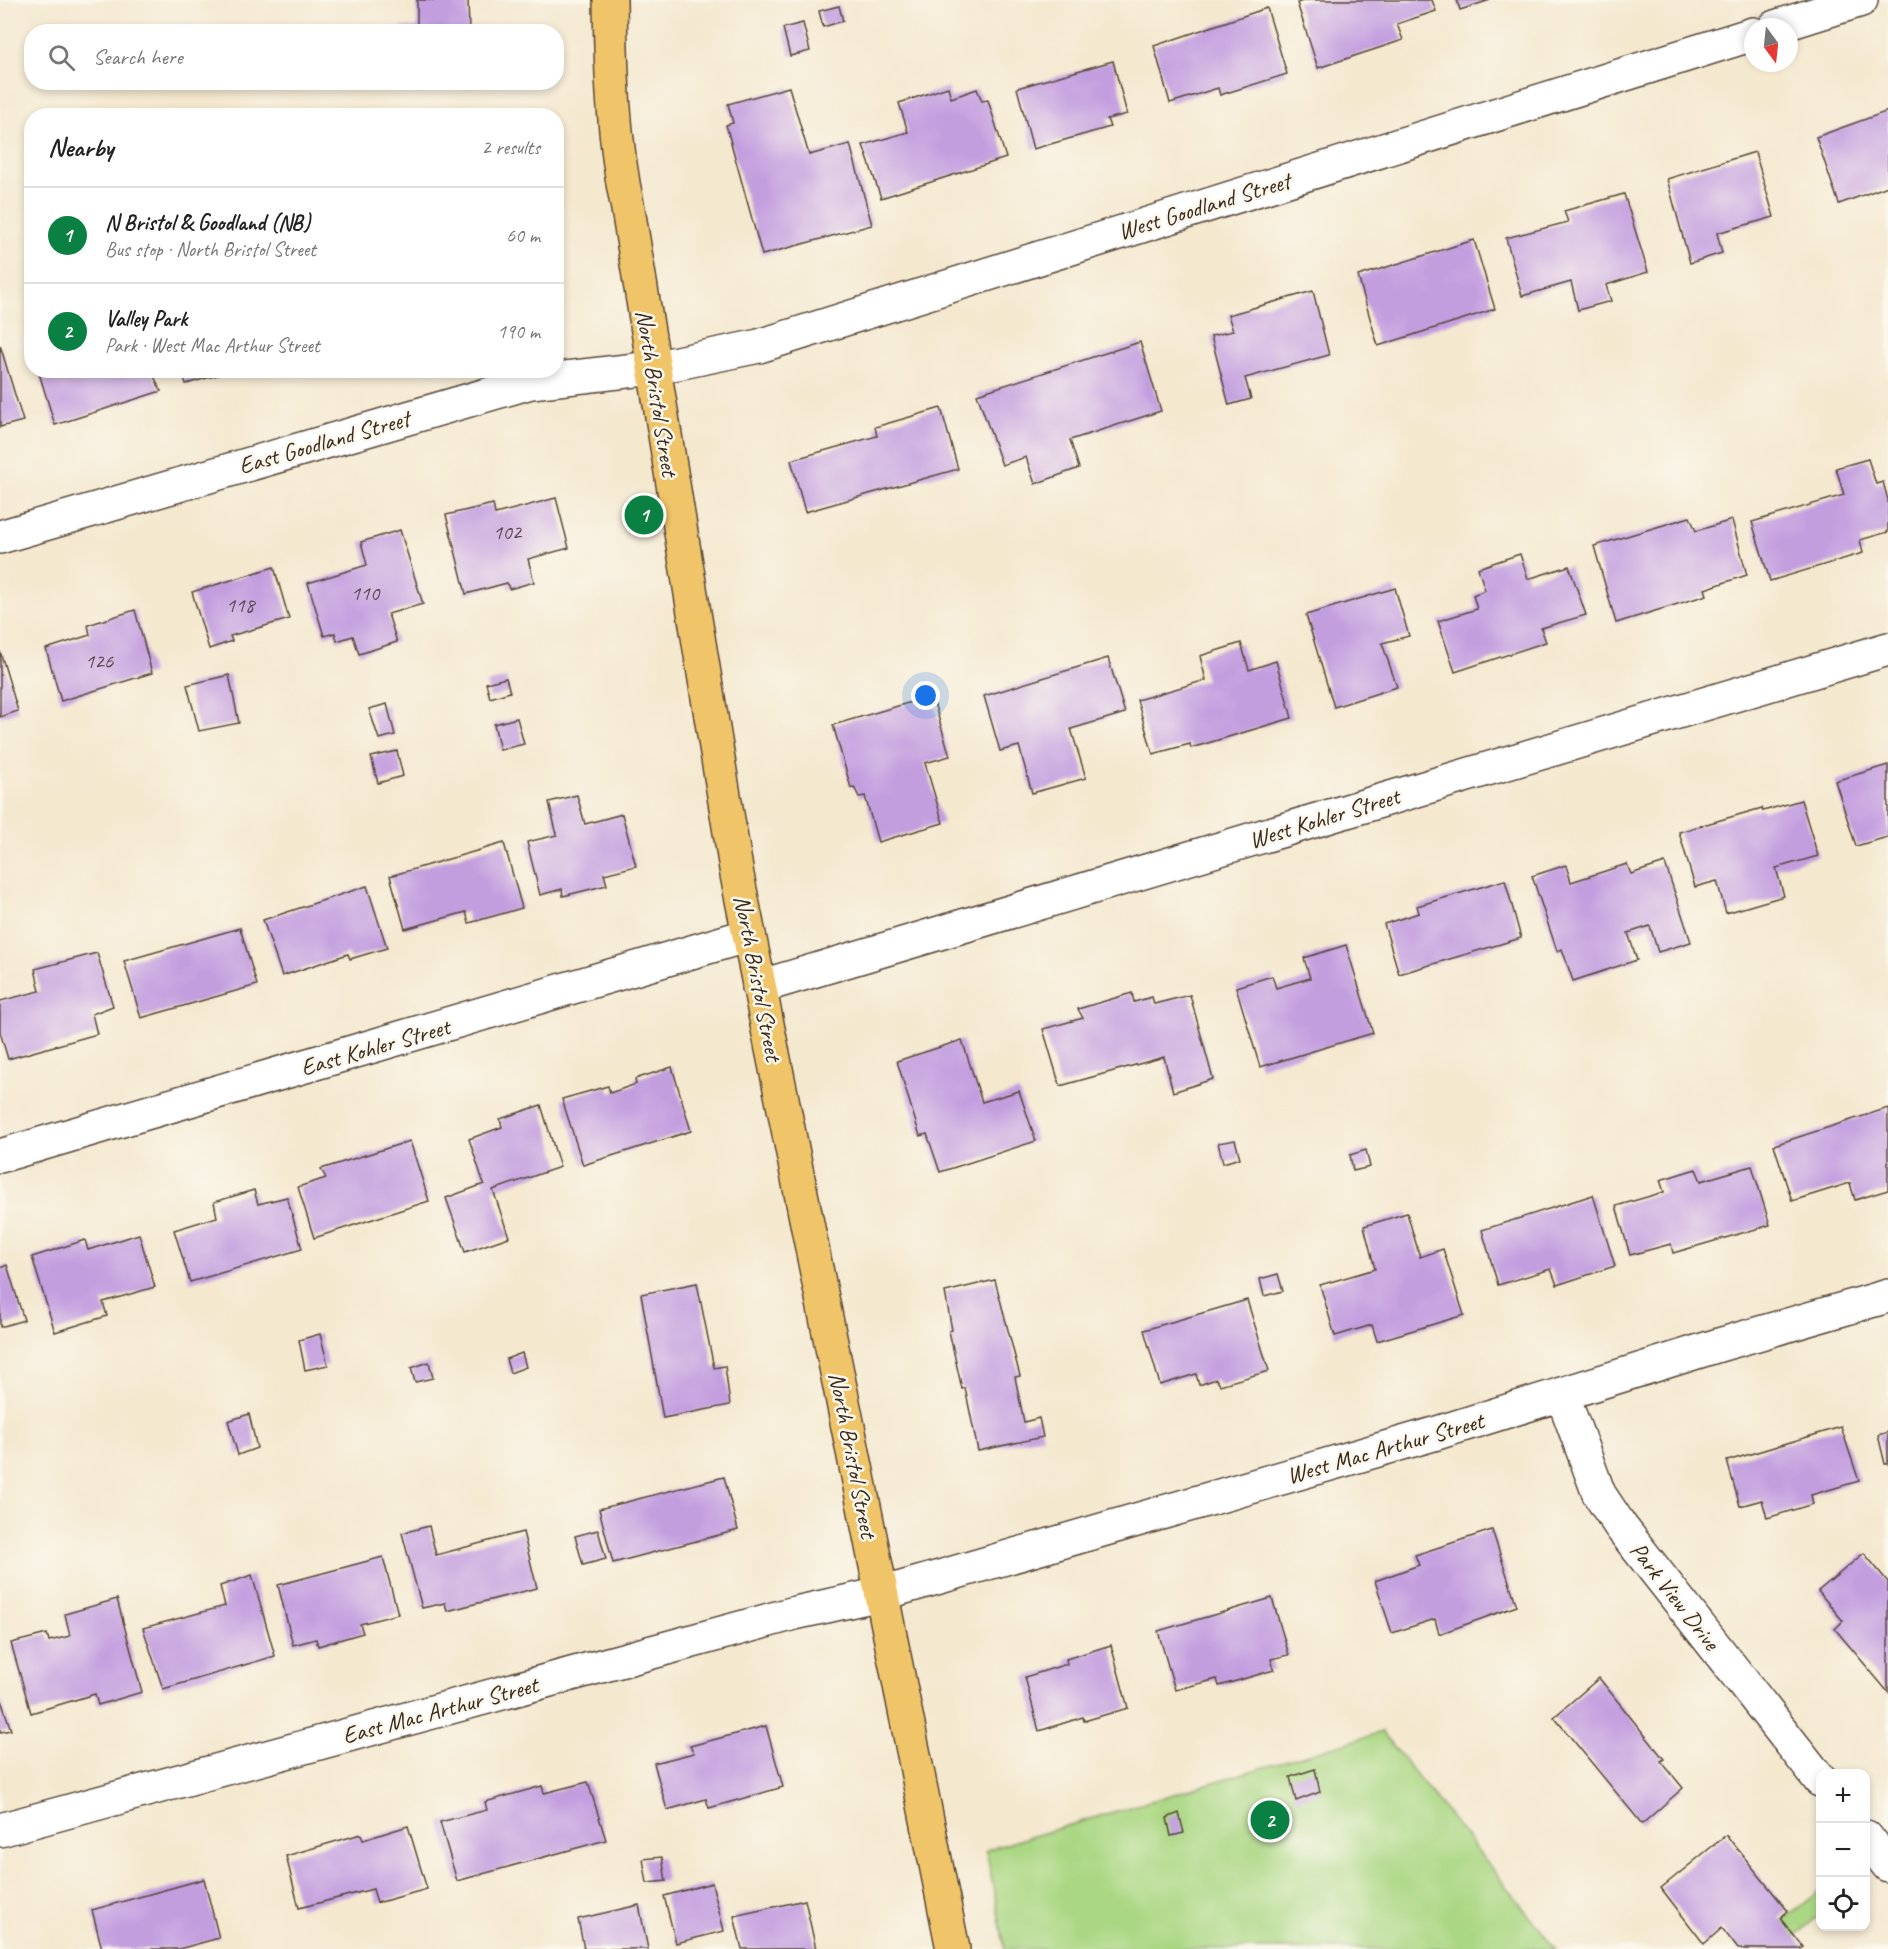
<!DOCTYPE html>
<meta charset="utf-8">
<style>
:root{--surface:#fff;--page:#f2f2f2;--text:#222;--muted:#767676;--line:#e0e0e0;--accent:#0b8043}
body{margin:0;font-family:Caveat,sans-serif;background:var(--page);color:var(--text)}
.controls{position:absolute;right:18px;bottom:18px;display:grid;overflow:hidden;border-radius:12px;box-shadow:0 3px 9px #0003}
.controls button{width:54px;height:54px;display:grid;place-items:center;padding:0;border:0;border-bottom:2px solid var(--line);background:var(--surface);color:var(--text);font:30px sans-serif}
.compass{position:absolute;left:1744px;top:18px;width:54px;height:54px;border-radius:50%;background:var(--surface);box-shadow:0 3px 9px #0003;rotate:165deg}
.you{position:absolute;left:926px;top:696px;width:21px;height:21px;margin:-15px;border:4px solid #fff;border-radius:50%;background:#1a73e8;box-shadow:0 0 0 9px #1a73e833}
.badge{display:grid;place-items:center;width:39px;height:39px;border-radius:50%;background:var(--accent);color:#fff;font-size:20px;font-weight:700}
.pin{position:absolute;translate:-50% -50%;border:3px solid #fff;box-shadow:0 2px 6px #0006}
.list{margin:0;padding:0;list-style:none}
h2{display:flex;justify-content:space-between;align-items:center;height:78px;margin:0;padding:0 24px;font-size:26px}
h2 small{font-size:20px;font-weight:400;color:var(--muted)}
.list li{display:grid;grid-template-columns:39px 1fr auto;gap:18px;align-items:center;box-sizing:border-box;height:96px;padding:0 24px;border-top:2px solid var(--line)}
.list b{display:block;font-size:22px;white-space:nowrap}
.list p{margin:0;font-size:20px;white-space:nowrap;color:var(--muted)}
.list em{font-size:20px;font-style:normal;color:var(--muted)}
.icon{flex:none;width:33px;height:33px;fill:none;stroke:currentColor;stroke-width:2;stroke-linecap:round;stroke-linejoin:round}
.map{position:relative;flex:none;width:1888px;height:1949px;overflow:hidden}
.search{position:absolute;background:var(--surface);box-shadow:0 3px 9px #0003;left:24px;top:24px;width:540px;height:66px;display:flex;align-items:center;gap:15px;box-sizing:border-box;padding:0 21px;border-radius:24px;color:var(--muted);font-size:22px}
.panel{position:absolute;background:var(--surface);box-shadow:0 3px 9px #0003;left:24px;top:108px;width:540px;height:270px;border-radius:24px}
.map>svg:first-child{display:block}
.green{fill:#aad783;stroke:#728050;stroke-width:1.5}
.building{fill:#c39edf}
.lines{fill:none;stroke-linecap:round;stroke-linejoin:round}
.minor-casing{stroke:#574639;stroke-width:36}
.major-casing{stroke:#574639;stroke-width:36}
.minor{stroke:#fff;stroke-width:33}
.major{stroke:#f0c469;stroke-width:33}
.labels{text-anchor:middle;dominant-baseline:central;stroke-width:5;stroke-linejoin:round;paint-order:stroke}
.number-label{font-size:21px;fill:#5d474e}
.street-label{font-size:24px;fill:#3b2a1e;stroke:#fbf7ec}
</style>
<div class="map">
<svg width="1888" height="1949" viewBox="0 0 1888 1949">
<rect width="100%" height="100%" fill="#fbf7ec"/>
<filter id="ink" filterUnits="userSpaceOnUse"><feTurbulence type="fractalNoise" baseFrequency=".0167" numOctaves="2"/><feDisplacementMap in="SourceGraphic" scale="12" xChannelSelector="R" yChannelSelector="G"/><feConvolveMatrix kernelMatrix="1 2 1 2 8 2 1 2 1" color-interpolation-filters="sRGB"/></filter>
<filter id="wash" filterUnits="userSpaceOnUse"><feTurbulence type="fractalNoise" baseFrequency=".008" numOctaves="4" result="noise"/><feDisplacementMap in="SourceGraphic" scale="24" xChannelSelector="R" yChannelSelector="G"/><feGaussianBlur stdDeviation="1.35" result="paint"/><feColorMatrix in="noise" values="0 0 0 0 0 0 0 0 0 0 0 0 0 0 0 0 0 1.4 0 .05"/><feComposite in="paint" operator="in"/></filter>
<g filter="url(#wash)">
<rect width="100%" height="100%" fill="#f4e8cf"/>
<g class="green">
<path d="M1382 1732 1556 1949H1005L986 1850Z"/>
<path d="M1820 1891V1915L1778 1949H1748Z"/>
</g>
<g id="blocks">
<g class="building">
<path d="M417 0H468L469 32H400V27H417Z"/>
<path d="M1306 0H1432L1436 11 1397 24 1403 40 1318 68 1297 3Z"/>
<path d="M1457 0H1490L1460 10Z"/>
<path d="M839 6 843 21 823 27 819 11Z"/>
<path d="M1267 8 1287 74 1220 95 1218 88 1170 103 1154 46Z"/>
<path d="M803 23 810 51 790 56 783 28Z"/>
<path d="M1113 61 1127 114 1107 119 1110 127 1033 149 1017 88Z"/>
<path d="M789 87 809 155 850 144 872 225 762 255 726 125 733 123 728 104Z"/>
<path d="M948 87 951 98 977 89 982 101 988 100 1006 158 881 198 863 145 908 132 899 103Z"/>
<path d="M1888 111V186L1839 204 1816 137Z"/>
<path d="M1755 152 1774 217 1717 233 1722 253 1690 263 1667 179Z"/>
<path d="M1624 194 1648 272 1606 285 1611 301 1578 310 1571 282 1522 296 1506 238 1568 222 1564 211Z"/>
<path d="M1474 240 1495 309 1378 346 1358 276Z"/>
<path d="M1313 291 1329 355 1245 378 1251 399 1229 405 1211 336 1233 331 1228 315Z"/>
<path d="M1140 342 1161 411 1070 440 1079 468 1035 484 1026 457 1002 465 977 394Z"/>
<path d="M0 345 23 421 0 427Z"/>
<path d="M38 370H151L161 391 55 425Z"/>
<path d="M182 370H232V371L186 384Z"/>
<path d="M941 408 958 469 805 512 791 460 877 436 875 427Z"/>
<path d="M1868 459 1876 484 1883 482 1888 500V532L1860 540 1863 553 1770 581 1752 522 1844 495 1836 468Z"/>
<path d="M556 498 569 548 528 559 534 582 509 589 507 583 466 594 446 515 493 504 495 514Z"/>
<path d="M1690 517 1696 531 1732 520 1747 575 1705 589 1707 595 1616 623 1594 546Z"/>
<path d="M400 530 423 604 388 614 397 642 359 654 353 636 337 641 335 633 324 636 308 583 367 565 361 542Z"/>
<path d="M1520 554 1528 579 1569 566 1586 615 1541 628 1546 642 1455 672 1438 621 1477 609 1473 595 1485 590 1478 568Z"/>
<path d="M274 567 289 619 230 636 232 641 209 649 192 592Z"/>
<path d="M1395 588 1409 636 1382 643 1397 687 1334 707 1306 615Z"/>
<path d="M135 610 152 673 61 701 46 649 90 635 88 625Z"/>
<path d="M1241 643 1249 670 1276 661 1292 718 1191 748 1190 744 1153 754 1137 700 1206 680 1200 656Z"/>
<path d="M0 651 18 711 0 717Z"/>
<path d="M1108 658 1125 713 1071 729 1086 778 1032 793 1019 746 1000 751 984 696Z"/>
<path d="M229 675 239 723 199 731 187 685Z"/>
<path d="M506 678 510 692 490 698 486 683Z"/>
<path d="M932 696 950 756 925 763 943 823 878 842 865 796 859 797 854 787 851 788 833 725Z"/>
<path d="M387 704 395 735 379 739 369 709Z"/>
<path d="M517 718 524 744 500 750 494 724Z"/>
<path d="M397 751 403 776 378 783 371 757Z"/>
<path d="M1888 765V837L1856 846 1835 781Z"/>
<path d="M577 795 585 824 622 814 636 866 604 874 607 885 563 896 562 889 540 895 527 842 557 835 549 802Z"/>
<path d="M1801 800 1818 856 1776 868 1784 896 1726 913 1717 881 1695 887 1679 832 1762 808 1763 811Z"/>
<path d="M504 843 522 908 469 923 466 912 405 929 390 876Z"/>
<path d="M1665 863 1691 942 1658 952 1650 926 1628 933 1637 960 1573 981 1562 949 1557 951 1532 876 1566 865 1571 882 1627 864 1631 874Z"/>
<path d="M1505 880 1521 938 1399 974 1384 924 1419 913 1417 906Z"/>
<path d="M367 886 387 948 350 959 348 954 282 976 263 920Z"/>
<path d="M240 928 257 985 141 1018 124 961Z"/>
<path d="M1346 945 1373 1033 1260 1067 1236 987 1272 976 1276 988 1310 978 1304 958Z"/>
<path d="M97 953 113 1006 92 1014 97 1034 8 1059 0 1032V1001L40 991 35 969Z"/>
<path d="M1132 993 1134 1002 1152 997 1154 1004 1190 995 1213 1079 1173 1092 1164 1057 1060 1086 1043 1029 1083 1018 1078 1009Z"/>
<path d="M962 1040 982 1102 1019 1091 1036 1141 940 1172 927 1134 920 1136 897 1061Z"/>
<path d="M672 1067 691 1131 583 1165 562 1099 608 1086 610 1093 636 1084 635 1079Z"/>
<path d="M541 1105 560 1167 493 1190 509 1237 465 1252 446 1198 484 1184 469 1139 502 1127 500 1119Z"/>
<path d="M1888 1108V1190L1855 1200 1850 1183 1792 1201 1774 1145Z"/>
<path d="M1235 1140 1240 1158 1223 1163 1218 1143Z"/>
<path d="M410 1141 429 1201 314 1238 298 1187 326 1178 321 1169Z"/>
<path d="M1366 1150 1370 1167 1353 1171 1350 1155Z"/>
<path d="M1752 1166 1770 1225 1673 1253 1671 1244 1630 1255 1616 1206 1664 1192 1660 1180 1696 1169 1701 1181Z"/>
<path d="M254 1190 258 1204 287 1197 302 1249 190 1282 174 1230 217 1217 214 1202Z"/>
<path d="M1593 1195 1615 1266 1557 1285 1551 1269 1498 1285 1482 1230Z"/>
<path d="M1407 1213 1420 1257 1443 1249 1464 1315 1377 1341 1372 1325 1335 1336 1320 1285 1375 1269 1364 1226Z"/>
<path d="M139 1234 155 1287 103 1302 107 1316 55 1332 32 1257 85 1240 88 1250Z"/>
<path d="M7 1265 24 1320 0 1327V1268Z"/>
<path d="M1278 1274 1283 1291 1264 1296 1260 1279Z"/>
<path d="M995 1280 1020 1376 1015 1377 1024 1422 1039 1418 1043 1437 978 1451 965 1388 962 1389 949 1331 952 1330 945 1292Z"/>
<path d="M697 1283 714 1368 725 1366 730 1405 663 1418 641 1294Z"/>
<path d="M1247 1300 1269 1371 1220 1385 1216 1379 1199 1385 1196 1374 1160 1385 1144 1330Z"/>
<path d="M320 1334 328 1365 305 1370 299 1340Z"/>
<path d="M522 1353 526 1367 510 1373 506 1359Z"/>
<path d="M429 1362 433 1378 415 1382 411 1368Z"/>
<path d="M249 1414 257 1448 238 1455 228 1421Z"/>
<path d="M1841 1427 1859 1481 1811 1495 1813 1504 1767 1518 1762 1500 1740 1506 1727 1461Z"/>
<path d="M1888 1432V1464H1885L1878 1435Z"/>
<path d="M724 1477 738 1530 613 1563 599 1509Z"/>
<path d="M429 1526 436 1555 523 1532 537 1588 447 1611 445 1603 422 1608 402 1533Z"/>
<path d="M598 1530 606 1559 583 1565 575 1536Z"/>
<path d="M1492 1530 1517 1606 1439 1634 1435 1619 1392 1633 1375 1581 1419 1565 1415 1555Z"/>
<path d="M1864 1553 1888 1582V1692L1835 1629 1843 1621 1818 1591Z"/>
<path d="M383 1557 398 1614 360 1624 363 1633 318 1646 316 1639 293 1645 278 1585Z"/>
<path d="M252 1575 275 1656 163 1689 143 1628 225 1606 220 1586Z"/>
<path d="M1272 1598 1289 1655 1271 1659 1274 1670 1219 1686 1217 1679 1175 1690 1158 1631Z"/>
<path d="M117 1599 142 1692 98 1705 95 1694 31 1713 11 1643 47 1634 49 1641 70 1636 65 1614Z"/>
<path d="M1111 1645 1128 1708 1084 1721 1083 1717 1039 1731 1025 1677 1067 1664 1066 1659Z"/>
<path d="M1599 1678 1664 1759 1661 1761 1683 1788 1642 1824 1554 1717Z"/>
<path d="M0 1697 11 1730 0 1732Z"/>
<path d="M766 1726 783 1787 709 1808 706 1799 667 1810 654 1763 694 1753 690 1746Z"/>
<path d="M1315 1769 1320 1792 1296 1801 1290 1777Z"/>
<path d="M588 1782 606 1840 457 1881 440 1822 487 1810 485 1802 542 1786 544 1793Z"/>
<path d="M1179 1813 1184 1833 1171 1836 1167 1818Z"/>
<path d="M408 1826 427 1889 377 1903 373 1889 299 1908 286 1856 361 1834 363 1840Z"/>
<path d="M1726 1835 1788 1911 1780 1918 1803 1947 1801 1949H1738L1722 1928 1704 1944 1661 1888Z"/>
<path d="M662 1857 666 1881 647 1883 643 1859Z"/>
<path d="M204 1879 219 1938 179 1949H102L92 1910Z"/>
<path d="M712 1883 724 1931 676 1943 664 1896Z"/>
<path d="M805 1900 816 1949H742L734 1916Z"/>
<path d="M639 1905 648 1949H584L578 1919Z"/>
</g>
</g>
</g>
<g filter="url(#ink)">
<use href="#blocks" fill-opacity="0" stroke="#574639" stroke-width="1.5"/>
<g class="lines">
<defs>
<g id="minor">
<path d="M1775 27 1861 0"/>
<path d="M0 537 531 382 653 368 759 346 1753 34"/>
<path d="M759 987 1888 649"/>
<path d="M0 1156 749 935"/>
<path d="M1562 1394 1599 1494 1621 1527 1820 1780"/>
<path d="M0 1830 795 1613 881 1594 1437 1433 1719 1345 1888 1296"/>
<path d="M1866 1837 1888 1865"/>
</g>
<path id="major" d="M610 0C611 71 613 140 628 209L737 875 953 1949"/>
</defs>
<use href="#minor" class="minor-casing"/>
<use href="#major" class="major-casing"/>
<use href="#minor" class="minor"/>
<use href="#major" class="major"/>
</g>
</g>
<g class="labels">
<g class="number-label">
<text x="507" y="532">102</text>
<text x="365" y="593">110</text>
<text x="240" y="605">118</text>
<text x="99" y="661">126</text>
</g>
<g class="street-label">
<text transform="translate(1204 206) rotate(-17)">West Goodland Street</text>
<text transform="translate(657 393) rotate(81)">North Bristol Street</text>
<text transform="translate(324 442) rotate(-16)">East Goodland Street</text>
<text transform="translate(1324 818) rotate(-17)">West Kohler Street</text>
<text transform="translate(758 978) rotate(79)">North Bristol Street</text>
<text transform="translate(375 1047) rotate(-16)">East Kohler Street</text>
<text transform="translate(1385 1448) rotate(-16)">West Mac Arthur Street</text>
<text transform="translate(853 1455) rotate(79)">North Bristol Street</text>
<text transform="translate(1675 1596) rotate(52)">Park View Drive</text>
<text transform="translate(440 1710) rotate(-15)">East Mac Arthur Street</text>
</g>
</g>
</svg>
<div class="controls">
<button>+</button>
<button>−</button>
<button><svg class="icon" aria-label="locate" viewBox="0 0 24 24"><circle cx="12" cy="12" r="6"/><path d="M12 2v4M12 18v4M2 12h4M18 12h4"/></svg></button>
</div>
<svg class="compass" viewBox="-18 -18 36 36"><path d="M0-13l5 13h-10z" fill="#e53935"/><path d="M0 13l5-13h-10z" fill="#767676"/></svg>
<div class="you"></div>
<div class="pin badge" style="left:644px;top:515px">1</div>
<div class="pin badge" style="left:1270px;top:1820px">2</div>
<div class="search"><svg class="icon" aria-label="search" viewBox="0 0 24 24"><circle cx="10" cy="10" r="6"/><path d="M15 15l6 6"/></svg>Search here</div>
<section class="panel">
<h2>Nearby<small>2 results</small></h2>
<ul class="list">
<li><span class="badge">1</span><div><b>N Bristol &amp; Goodland (NB)</b><p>Bus stop · North Bristol Street</p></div><em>60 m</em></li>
<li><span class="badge">2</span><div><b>Valley Park</b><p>Park · West Mac Arthur Street</p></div><em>190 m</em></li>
</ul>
</section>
</div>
